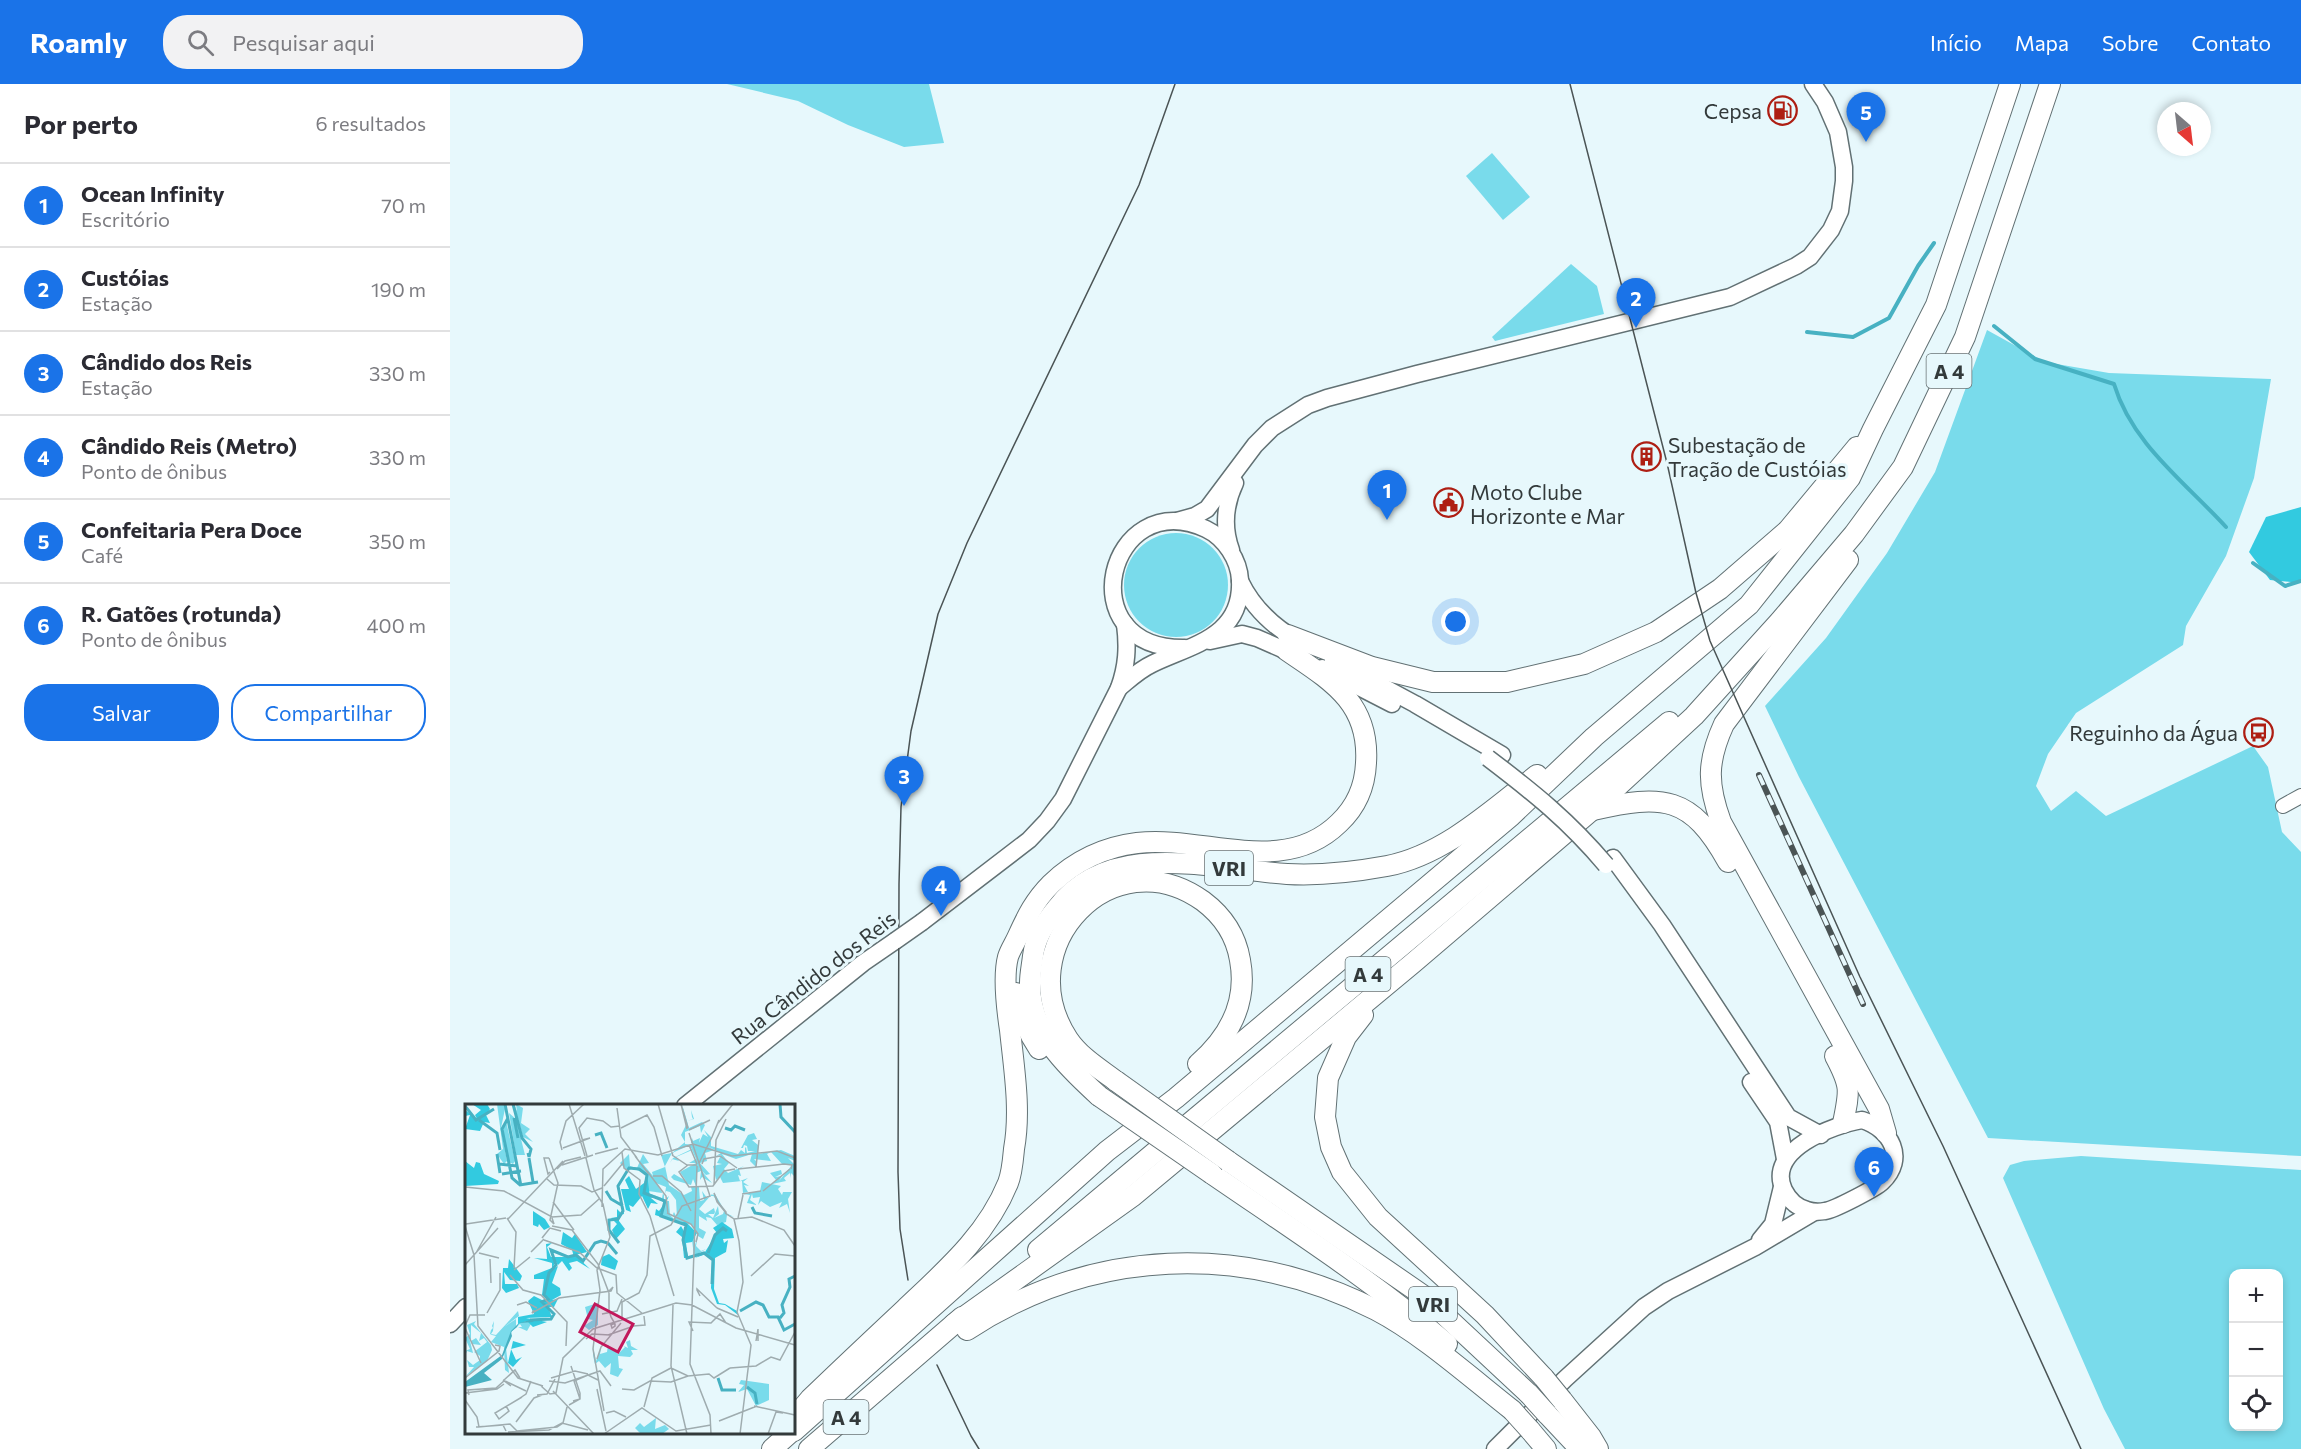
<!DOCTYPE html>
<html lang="pt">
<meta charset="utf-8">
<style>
:root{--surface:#fff;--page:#f2f2f3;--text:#2b2b33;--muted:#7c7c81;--line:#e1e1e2;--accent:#1a73e8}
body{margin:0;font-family:Commissioner,sans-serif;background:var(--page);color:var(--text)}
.controls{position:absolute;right:18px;bottom:18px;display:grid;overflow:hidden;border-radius:12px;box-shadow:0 3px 9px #0003}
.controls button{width:54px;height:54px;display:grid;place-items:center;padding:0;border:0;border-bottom:2px solid var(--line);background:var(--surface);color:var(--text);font:30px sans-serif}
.compass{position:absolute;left:1707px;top:18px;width:54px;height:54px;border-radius:50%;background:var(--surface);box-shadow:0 3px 9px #0003;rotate:152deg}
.you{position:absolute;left:1006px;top:538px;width:21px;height:21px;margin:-15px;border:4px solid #fff;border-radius:50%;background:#1a73e8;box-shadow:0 0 0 9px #1a73e833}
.badge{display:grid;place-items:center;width:39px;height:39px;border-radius:50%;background:var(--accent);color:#fff;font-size:20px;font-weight:700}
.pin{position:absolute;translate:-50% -50px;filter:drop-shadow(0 2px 3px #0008)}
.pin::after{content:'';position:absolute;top:32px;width:21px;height:18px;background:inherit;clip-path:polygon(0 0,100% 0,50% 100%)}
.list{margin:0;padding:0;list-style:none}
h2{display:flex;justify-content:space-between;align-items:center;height:78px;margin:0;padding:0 24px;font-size:26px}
h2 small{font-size:20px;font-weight:400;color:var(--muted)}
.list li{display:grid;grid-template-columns:39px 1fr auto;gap:18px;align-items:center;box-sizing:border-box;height:84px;padding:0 24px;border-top:2px solid var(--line)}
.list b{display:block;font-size:22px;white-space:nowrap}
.list p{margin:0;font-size:20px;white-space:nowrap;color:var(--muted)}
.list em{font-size:20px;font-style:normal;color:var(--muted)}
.actions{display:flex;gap:12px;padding:18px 24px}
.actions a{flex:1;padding:14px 0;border:2px solid var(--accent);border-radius:24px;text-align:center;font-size:21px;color:var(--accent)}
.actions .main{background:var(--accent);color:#fff}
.icon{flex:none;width:33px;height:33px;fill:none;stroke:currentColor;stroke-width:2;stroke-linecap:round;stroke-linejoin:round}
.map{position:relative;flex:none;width:1851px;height:1365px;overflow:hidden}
header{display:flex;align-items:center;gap:36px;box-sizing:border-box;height:84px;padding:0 30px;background:var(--accent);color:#fff}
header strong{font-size:28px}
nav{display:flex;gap:33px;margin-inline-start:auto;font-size:21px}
.search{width:420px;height:54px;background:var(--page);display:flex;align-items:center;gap:15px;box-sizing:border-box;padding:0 21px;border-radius:24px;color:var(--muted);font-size:22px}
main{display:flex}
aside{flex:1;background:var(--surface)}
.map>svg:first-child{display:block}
.green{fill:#79dbeb;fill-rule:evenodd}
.forest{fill:#32cae0}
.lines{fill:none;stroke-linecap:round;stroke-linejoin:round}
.stream{stroke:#47b1c2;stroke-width:4}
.minor-casing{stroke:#627174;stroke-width:16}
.major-casing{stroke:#627174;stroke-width:19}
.highway-casing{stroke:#627174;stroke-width:22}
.minor{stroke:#fff;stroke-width:14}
.major{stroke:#fff;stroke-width:16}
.highway{stroke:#fff;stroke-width:20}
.tram{stroke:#4b5455;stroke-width:1.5}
.rail-casing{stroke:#4b5455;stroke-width:6}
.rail{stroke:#e7f8fc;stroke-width:4;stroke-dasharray:11;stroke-linecap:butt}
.major-bridge-casing{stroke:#627174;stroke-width:19;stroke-linecap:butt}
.highway-bridge-casing{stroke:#627174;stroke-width:22;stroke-linecap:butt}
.major-bridge{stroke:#fff;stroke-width:16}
.highway-bridge{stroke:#fff;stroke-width:20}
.labels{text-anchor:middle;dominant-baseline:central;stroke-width:6;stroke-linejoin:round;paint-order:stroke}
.shield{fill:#e7f8fc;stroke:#697375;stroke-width:1.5}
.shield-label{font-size:20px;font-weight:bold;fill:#333a3b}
.poi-label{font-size:21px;fill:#333a3b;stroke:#e7f8fc;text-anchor:end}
.street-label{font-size:21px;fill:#333a3b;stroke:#e7f8fc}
.inset-river{fill:none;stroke:#47b1c2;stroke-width:3}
.inset-road{fill:none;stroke:#9facaf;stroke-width:1.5}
.view{fill:#c2185b;fill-opacity:0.15;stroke:#c2185b;stroke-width:3}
.inset-edge{fill:none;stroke:#333a3b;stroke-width:3}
</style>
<header>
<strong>Roamly</strong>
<div class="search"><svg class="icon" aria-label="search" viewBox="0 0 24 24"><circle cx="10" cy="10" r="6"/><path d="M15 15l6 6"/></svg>Pesquisar aqui</div>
<nav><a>Início</a><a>Mapa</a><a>Sobre</a><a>Contato</a></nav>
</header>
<main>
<aside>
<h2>Por perto<small>6 resultados</small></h2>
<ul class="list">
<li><span class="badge">1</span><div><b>Ocean Infinity</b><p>Escritório</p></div><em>70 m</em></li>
<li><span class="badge">2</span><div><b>Custóias</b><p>Estação</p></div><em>190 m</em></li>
<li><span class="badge">3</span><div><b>Cândido dos Reis</b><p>Estação</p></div><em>330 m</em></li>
<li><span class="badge">4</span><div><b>Cândido Reis (Metro)</b><p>Ponto de ônibus</p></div><em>330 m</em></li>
<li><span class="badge">5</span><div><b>Confeitaria Pera Doce</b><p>Café</p></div><em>350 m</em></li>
<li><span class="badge">6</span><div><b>R. Gatões (rotunda)</b><p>Ponto de ônibus</p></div><em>400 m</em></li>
</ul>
<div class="actions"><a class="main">Salvar</a><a>Compartilhar</a></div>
</aside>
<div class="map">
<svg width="1851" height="1365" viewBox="0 0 1851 1365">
<rect width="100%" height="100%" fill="#e7f8fc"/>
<g class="green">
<path d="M277 0H479L494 59 454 63 398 41 348 17Z"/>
<path d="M1042 69 1080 113 1053 136 1016 92Z"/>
<path d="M1121 180 1147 202 1154 230 1045 257 1042 253Z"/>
<path d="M1537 246 1595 278 1659 289 1821 295 1804 394 1776 472 1736 542 1733 561 1626 629 1598 670 1586 702 1601 727 1626 707 1656 732 1803 662 1818 683 1832 748 1851 768V1072L1538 1054 1349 693 1315 622 1376 554 1437 469 1485 388Z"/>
<circle cx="726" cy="501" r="52"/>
<path d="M1631 1072 1851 1086V1365H1675L1654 1325 1553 1094 1560 1081 1574 1077ZM1784 1190H1828V1342H1784Z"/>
</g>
<path class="forest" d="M1851 423V499L1820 496 1799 468 1816 433Z"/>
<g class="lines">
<g class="stream">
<path d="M1544 242 1585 275 1664 300C1682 360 1735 398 1776 443"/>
<path d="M1357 248 1403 253 1439 234 1468 182 1484 159"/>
<path d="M1803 479 1835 502 1851 497"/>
</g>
<defs>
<path id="minor" d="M1833 722 1851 712"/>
<g id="major">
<path d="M727 437 745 432 757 425 805 361 822 344 858 321 877 314 967 290 1280 213 1346 182 1360 173 1381 146 1390 127 1394 97V83L1388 48 1375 18 1363 0"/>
<path d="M781 466C773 444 775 420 785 399"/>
<path d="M790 497C803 524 823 543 850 558"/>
<path d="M760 557 792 550 807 554 846 571"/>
<path d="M883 576 965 620 1052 671"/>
<path d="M872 584 942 620"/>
<path d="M669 604C680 595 689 586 702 580 741 561 793 553 790 496 789 476 775 454 756 445 658 400 617 566 735 564"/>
<path d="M1163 774 1212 841 1338 1033 1371 1051"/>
<path d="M472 838 579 756 597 737 613 715 669 604C677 582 678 563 675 540"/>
<path d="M1301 998 1328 1038 1335 1075"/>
<path d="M235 1022 413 879 445 857"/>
<path d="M1412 1036C1441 1045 1457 1074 1432 1098 1426 1104 1384 1126 1375 1127 1369 1128 1363 1128 1357 1126 1346 1123 1339 1116 1334 1106 1315 1066 1383 1041 1412 1036Z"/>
<path d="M1310 1156 1323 1140 1332 1103"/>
<path d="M0 1240 16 1223"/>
<path d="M1045 1365 1115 1295 1194 1223 1218 1207 1305 1163 1364 1128"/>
</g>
<g id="highway">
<path d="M1398 476 1274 640C1257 677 1257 700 1271 738L1429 1025 1436 1049"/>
<path d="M838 551 922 583 983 598H1057L1134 580 1206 548 1270 505 1338 446 1407 363"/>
<path d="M1143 726C1213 710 1241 711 1278 778"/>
<path d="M566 909C570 931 577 947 589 965"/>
<path d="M913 931 896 953 878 994 875 1033 881 1063 892 1088 928 1133 1035 1231 1094 1294"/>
<path d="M1385 972C1401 1002 1400 1006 1393 1039"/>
<path d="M666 997C650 985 630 973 618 955 557 862 663 752 753 817 773 832 786 852 790 876 798 919 779 953 748 980"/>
<path d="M649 1012C616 982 579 947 580 899 580 890 582 881 583 872 585 855 596 837 607 824 660 754 762 785 837 790 871 792 904 788 937 782 994 771 1042 726 1087 691"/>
<path d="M778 1077 974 1212 1079 1310"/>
<path d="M762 1090C842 1145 923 1197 997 1260"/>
<path d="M588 1166 1219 638"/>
<path d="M504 1240 683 1112 963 879 1141 727 1244 632 1330 537 1404 450 1453 383 1515 253 1600 0"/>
<path d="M517 1246C643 1164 792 1158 926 1226 972 1250 1020 1293 1062 1326"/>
<path d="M1112 1316 1141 1353 1148 1365"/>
<path d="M349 1328 360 1315C391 1285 423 1255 455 1225 495 1187 537 1151 558 1099 562 1089 563 1076 564 1065 571 1026 564 985 560 946 557 926 553 892 558 873 560 866 565 859 568 852 577 832 585 816 601 800 625 777 654 763 687 759 754 751 833 794 889 739 906 723 915 702 916 679 920 618 880 596 836 566"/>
<path d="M1097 1330 1130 1365"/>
<path d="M1080 1346 1096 1365"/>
<path d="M344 1347 657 1067 726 1014 1061 732 1144 653 1299 521 1400 394 1423 345 1486 221 1560 0"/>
<path d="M322 1365 341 1348"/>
<path d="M359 1365 512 1233"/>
</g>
</defs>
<use href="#minor" class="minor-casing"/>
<use href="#major" class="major-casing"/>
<use href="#highway" class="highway-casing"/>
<use href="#minor" class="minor"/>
<use href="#major" class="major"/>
<use href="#highway" class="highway"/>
<g class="tram">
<path d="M1120 0 1217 379 1246 509 1260 557 1410 893 1493 1062 1631 1365"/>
<path d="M458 1196 450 1145 448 1088 449 800 451 723 461 647 488 530 517 459 689 101 725 0"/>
<path d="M487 1281 521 1352 529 1365"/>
</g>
<defs>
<path id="rail" d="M1309 691 1413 920"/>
</defs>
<use href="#rail" class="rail-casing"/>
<use href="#rail" class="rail"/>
<defs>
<g id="major-bridge">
<path d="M1038 674C1084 709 1119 737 1156 781"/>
<path d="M445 857 472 838"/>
</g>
<g id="highway-bridge">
<path d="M666 997 778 1077"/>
<path d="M649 1012 762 1090"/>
<path d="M1094 1294 1112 1316"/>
<path d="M1079 1310 1097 1330"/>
<path d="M1062 1326 1080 1346"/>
</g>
</defs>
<use href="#major-bridge" class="major-bridge-casing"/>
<use href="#highway-bridge" class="highway-bridge-casing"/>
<use href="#major-bridge" class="major-bridge"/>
<use href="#highway-bridge" class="highway-bridge"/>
</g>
<defs>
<symbol id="fuel-ring" viewBox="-11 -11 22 22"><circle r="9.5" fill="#e7f8fc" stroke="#ae1e13" stroke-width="1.5"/><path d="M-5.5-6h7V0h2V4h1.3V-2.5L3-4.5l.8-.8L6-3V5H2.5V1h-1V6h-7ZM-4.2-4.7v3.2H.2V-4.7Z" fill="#ae1e13"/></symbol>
<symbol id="building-ring" viewBox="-11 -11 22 22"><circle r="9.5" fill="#e7f8fc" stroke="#ae1e13" stroke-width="1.5"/><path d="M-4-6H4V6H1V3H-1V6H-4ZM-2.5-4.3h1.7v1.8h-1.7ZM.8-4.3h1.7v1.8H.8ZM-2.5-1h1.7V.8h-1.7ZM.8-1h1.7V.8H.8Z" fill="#ae1e13"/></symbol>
<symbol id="civic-ring" viewBox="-11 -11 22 22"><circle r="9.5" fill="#e7f8fc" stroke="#ae1e13" stroke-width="1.5"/><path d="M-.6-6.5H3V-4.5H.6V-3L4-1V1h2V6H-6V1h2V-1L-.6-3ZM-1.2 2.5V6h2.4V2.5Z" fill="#ae1e13"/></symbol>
<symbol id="bus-ring" viewBox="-11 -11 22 22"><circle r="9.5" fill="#e7f8fc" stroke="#ae1e13" stroke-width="1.5"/><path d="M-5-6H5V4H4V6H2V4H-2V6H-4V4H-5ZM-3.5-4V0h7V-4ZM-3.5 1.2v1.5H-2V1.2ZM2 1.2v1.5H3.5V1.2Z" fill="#ae1e13"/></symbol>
</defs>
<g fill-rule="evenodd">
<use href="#fuel-ring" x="1316" y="10" width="33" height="33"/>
<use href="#building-ring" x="1180" y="356" width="33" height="33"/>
<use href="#civic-ring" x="982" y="402" width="33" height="33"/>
<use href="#bus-ring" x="1792" y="632" width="33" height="33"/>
</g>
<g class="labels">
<g class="shield">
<rect x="1476.5" y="270" width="45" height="34" rx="4.5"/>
<rect x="755" y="767" width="48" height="34" rx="4.5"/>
<rect x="895.5" y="873" width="45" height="34" rx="4.5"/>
<rect x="959" y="1203" width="48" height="34" rx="4.5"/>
<rect x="373.5" y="1316" width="45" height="34" rx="4.5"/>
</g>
<g class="shield-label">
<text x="1499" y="287">A 4</text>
<text x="779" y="784">VRI</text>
<text x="918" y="890">A 4</text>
<text x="983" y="1220">VRI</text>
<text x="396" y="1333">A 4</text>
</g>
<g class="poi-label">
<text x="1312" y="26">Cepsa</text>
<text x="1218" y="360" text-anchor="start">Subestação de<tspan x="1218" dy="24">Tração de Custóias</tspan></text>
<text x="1020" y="407" text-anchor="start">Moto Clube<tspan x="1020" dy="24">Horizonte e Mar</tspan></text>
<text x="1788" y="648">Reguinho da Água</text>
</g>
<g class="street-label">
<text transform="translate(363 893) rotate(-38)">Rua Cândido dos Reis</text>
</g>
</g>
<g transform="translate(15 1020)">
<rect width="330" height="330" fill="#e7f8fc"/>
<path d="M32 0H39L40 5 36 24 42 57 39 60 32 50 38 45ZM49 0 52 8 51 0 58 4 56 19 65 25 60 30 68 38 58 33ZM217 0 222 17 228 15 227 13 226 6 229 15 222 17 224 24 237 18 240 21 236 29 235 22 220 28V40L229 41 226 39 227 34 228 37 235 34 234 39 238 30 243 33 239 26 246 33V42L273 50 276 46 280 49V44L281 43 282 49 290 47H283L282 42 279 41 278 44H276L283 31 289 29 292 35 287 36 293 41 294 37 293 50 316 46 330 52V57L323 54 330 61V73L326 69V74L325 69 319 74 321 77 307 80 311 76 305 69 316 66 317 70 310 73 317 72 314 77 327 61 317 60 306 48 302 50 306 57 289 55 292 58 291 63 285 57 287 50 271 55 257 50 264 59 259 65 263 69 279 62 274 65 276 72 273 71 275 77 283 74 278 78 284 82 279 81 283 88 278 89 277 77 258 79 255 73 251 76 248 62 257 60 252 59 256 51 251 52 256 49 242 42 249 46 240 49 242 57 235 59 245 70 241 71 234 64 247 79 237 73 235 76 236 67 231 69V82L228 75 226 81 209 76 206 73 209 70 221 77 215 68 231 59H224L231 55 227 46 225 47 211 53 214 57 207 55 205 59 208 54 227 45 223 42 207 49 220 38 216 31 221 21ZM44 9 51 15 60 51H51ZM41 17 50 57 48 60 44 58 38 26ZM207 49 200 62 204 81 219 91 227 87 226 83H234L235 97 239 96 237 87 242 94 250 90 261 109 269 113 262 111 261 118 252 121 246 114 241 113 242 117 234 112V124L241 128 238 135 233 132 231 142 236 147 241 145 229 152 227 136 229 135 230 141 233 131 227 121 198 113 195 110 202 97H204L205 111 210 116 208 110 209 108 212 114 211 96 205 88 201 87 200 90 201 83 191 79 199 91V96L185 93 183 90V89L197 94 198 89 183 87 181 69 165 64 161 66 155 59 164 50 165 62 172 64 178 50 182 56 176 60 182 56 184 59 178 60 188 72 187 68 200 63 196 51ZM247 90 259 107 258 110 249 114 254 110 253 102 248 114 243 110H249L250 108 249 104 240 110 234 105ZM297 78 316 82 313 85 317 91 318 88H327L323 95 325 109 322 100 314 104 317 98 305 103 296 97 293 101 295 93 288 94 287 90 285 96 292 101 282 99 285 91 279 90 295 87ZM133 199V221L124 226 119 222 128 216 123 215 120 203ZM53 207 54 212 39 223 51 215V222L54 219 62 217 66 220 62 227 53 223H57L55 220 47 227 41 244 44 269 40 266 39 243 26 238 31 232 27 231 25 230 26 226 28 224 27 222 29 217 28 227 26 230 31 231ZM11 217 9 220 26 241 27 246 22 257 0 273 9 263H4L2 256 8 261 15 256V252L9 248 22 238 19 234 14 237 16 229 6 221V237L11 234 16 241 7 240 4 233 8 249 2 247 0 252V247L5 245 0 234 5 230 2 221ZM165 236 166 242 173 246H166L168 250 165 253 153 252 154 264 158 265 153 273 145 270 146 259 140 264 134 257 130 260 129 256 128 250V243L131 257 136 244 135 250 142 248 143 241 153 250 160 243 157 241 163 244 161 238ZM276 276 304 280V296L291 302 282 285 273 288 279 281 274 280ZM191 314 190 325 200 321 204 325 197 330H176L170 324 175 319 179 323Z" fill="#79dbeb" fill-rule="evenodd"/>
<path d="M7 0H22L25 5 21 11 25 19 19 18 15 27 0 25 5 11 0 12V6L12 15 10 11 16 6ZM0 57 9 64 11 58 15 59 19 70 34 77 33 80 0 82ZM182 70 185 93 200 96 204 92 195 110 206 116 190 111 191 105 194 107 200 99 192 94H186L193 100 186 99 183 105 177 92 168 103 164 101 166 108 161 106 156 85H164L160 76 164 72 171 85 179 79ZM158 103 159 110 154 111V117L160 125 151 135 147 126 152 120 146 114 152 113V105L156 109ZM68 107 80 115 85 123 79 126 74 120 73 123 68 121ZM211 118H221L232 129 227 138 221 139 223 153 229 154H219L217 133 211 128 216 122 220 129 221 122ZM257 118 267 125 269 134 258 135 259 139 263 136 261 148 250 154 249 185 254 199 260 200 272 207 273 211 260 201 252 200 246 184 247 155 241 150 230 154 240 148 252 129 248 124ZM98 128 107 134 110 130 122 148 110 151 125 165 112 157 104 159 107 164 104 167 97 157 93 161 89 155V161L86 166 93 162 87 179 95 184 96 191 87 196 93 195 89 203H83L87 213 61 214 82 218 68 223 62 217 53 220V213L69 210 63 197 69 192 77 196 83 195 77 191 79 175H69V171L87 164V159L69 154 82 155 81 140 87 139 82 143 86 153H109L107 146 96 140ZM144 150 153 157 150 166 136 161 137 153ZM44 155 57 172 55 177 45 176 39 168 40 180H52L54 184 41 189 37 184 38 164H43ZM48 237 61 241 46 245 51 256 57 253 48 263 43 259Z" fill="#32cae0"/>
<path d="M65 216 69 218 54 219 52 223 46 228 47 232 37 255 19 269 27 276 0 283V278L37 251 46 227 54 219Z" fill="#47b1c2"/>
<path class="inset-river" d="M40 0 56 82M48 0 57 34 66 45 64 53 63 49M315 0 316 13 330 28M0 2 11 16 29 5M43 14 37 25 47 74 55 81 73 78M49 14 53 34M14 16 32 29 35 46M260 24 266 26 270 22 280 26M130 31 136 29 142 44M32 50 35 69M64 54 68 78M34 60 52 62M37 70 56 67M141 87 146 95 158 102M287 103 290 109 307 112M154 139 144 126V116L153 115 158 107 153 82 164 64 174 65 182 71 179 89 200 97 196 112 221 121 218 136 222 154 239 149 248 156 247 180M243 149 250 131 258 124 262 127M275 207 291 198 298 201 304 213H313L319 226 330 220M315 214 319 209 317 201 325 183 324 175 330 172M65 216 86 215 89 210 77 198 83 195 79 191 84 169 91 161 86 146 103 153 111 151 118 157 130 139 136 137 143 139 152 150M253 274 257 286H271M282 283 290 289 292 300"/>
<path class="inset-road" d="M104 0 120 52M193 0 208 52M216 0 222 25M216 0 223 24M152 4 156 33 172 54M253 19 268 0M156 24 182 11 189 23 197 52M224 26 245 16M247 33 254 16M224 41 232 60M98 44 125 34 117 36M97 46 95 38 101 17 119 0M157 48 159 64 175 76 174 90 185 112 209 192M130 50 153 44M207 51 222 61H232M122 52 114 24 122 14 138 17 146 23 155 22M170 52 183 69M84 54H79L83 70 85 68M84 54 93 79 85 116 89 120 87 114M121 54 129 86 138 100 145 133 132 166 135 186 128 245 139 307M234 59 247 33M237 60 239 55 255 52 272 64M97 61 128 51M223 61 214 68 224 83 248 82 259 67 270 65M232 62 225 260 245 311 246 330M291 63 294 36M92 65 100 57 116 53M273 65 319 60 327 61 326 65M182 67 201 92 203 110M188 72H197L216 88 226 107M82 75 89 81 116 82 127 88 137 84M249 81 251 36 261 15M139 82 158 59M0 83 39 87 87 113 116 111 134 95M298 87 325 65M249 89 253 98 261 108V109L252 98ZM277 90 296 87M88 98 109 126M137 103 138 65 160 45 193 51 228 40 267 52 312 47 330 54M202 109 226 120 233 130 231 138M260 109 269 115 274 137 278 178 272 208 286 241 275 330M42 114 51 128 49 164M273 114 278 91M43 115 98 57M269 115 287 113 319 126 330 142M1 120 41 114M0 122 9 151 13 222 53 274 78 282M87 122 107 126 133 160 144 189V206L146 213 149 218 150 220V222L147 224 146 221 148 220H149L150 219M77 134 85 124 96 127M79 136 114 148 132 164 151 171 152 189 178 210M66 148 79 135M11 149 31 113M14 149 34 154M25 155 26 179M0 161 33 124M49 166 65 153M45 171 58 186 76 191 102 218 101 242M286 172 310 150 330 152M235 192 232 186V185L252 204M52 201 61 198 72 204M208 201 206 262 222 330M252 204 273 213M69 206 67 209 94 194 146 187 148 183 144 187M22 209 35 186V169M137 210 152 207 157 195M157 217V198L174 189 182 171 185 132 206 121 217 102 245 92 224 29M0 222 5 211H20M168 222 180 221 179 212M0 224 16 259M228 227 224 218 246 219 255 210 261 219M143 231 169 222M121 235 127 230 145 231M291 237 293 225V237M132 255 136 243 156 219M106 262 115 289V295L108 297M206 264 223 272 244 270 249 274 265 264M265 264 291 262 306 253 315 256 330 228M0 274 34 247 35 242 30 241M86 274 110 267 123 270M39 276 50 266 55 274M84 277 100 279 135 267 146 282M46 282 38 276 61 287M76 282 85 290 91 289 98 254 128 225 211 199 227 201 271 224 330 241M132 285 141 327M157 285 169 286 185 277 206 278 223 272M88 287 129 330M0 289 32 285 39 280M4 291 3 286 31 284 40 276M72 291 82 290 90 275M55 294 61 290 66 277M0 296 12 313 14 323 45 320 52 327 92 323 98 319 102 303M104 301 115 295 109 277 123 271 133 276M41 302 44 307 34 315 30 309 57 293M289 302 330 311M179 303 187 274 206 264M141 309 149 307 161 313M254 317 292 302M51 318 69 294 77 291M11 323 38 321 41 327M43 328 84 326 97 319 123 326M139 330 177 304 211 327 246 321M303 330 311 308 318 309"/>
<path class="view" d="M130 200 168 220 153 248 115 228Z"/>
<rect width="330" height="330" class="inset-edge"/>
</g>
</svg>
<div class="controls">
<button>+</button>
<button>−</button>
<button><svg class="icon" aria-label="locate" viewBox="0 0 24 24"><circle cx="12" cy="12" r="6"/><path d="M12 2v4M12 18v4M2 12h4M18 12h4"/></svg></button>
</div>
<svg class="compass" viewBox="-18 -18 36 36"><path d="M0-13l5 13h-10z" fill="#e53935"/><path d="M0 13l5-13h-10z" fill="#7c7c81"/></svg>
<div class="you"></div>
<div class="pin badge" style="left:937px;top:436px">1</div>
<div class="pin badge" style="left:1186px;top:244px">2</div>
<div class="pin badge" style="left:454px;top:722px">3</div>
<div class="pin badge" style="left:491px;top:832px">4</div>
<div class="pin badge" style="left:1416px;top:58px">5</div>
<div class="pin badge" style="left:1424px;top:1113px">6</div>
</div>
</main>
